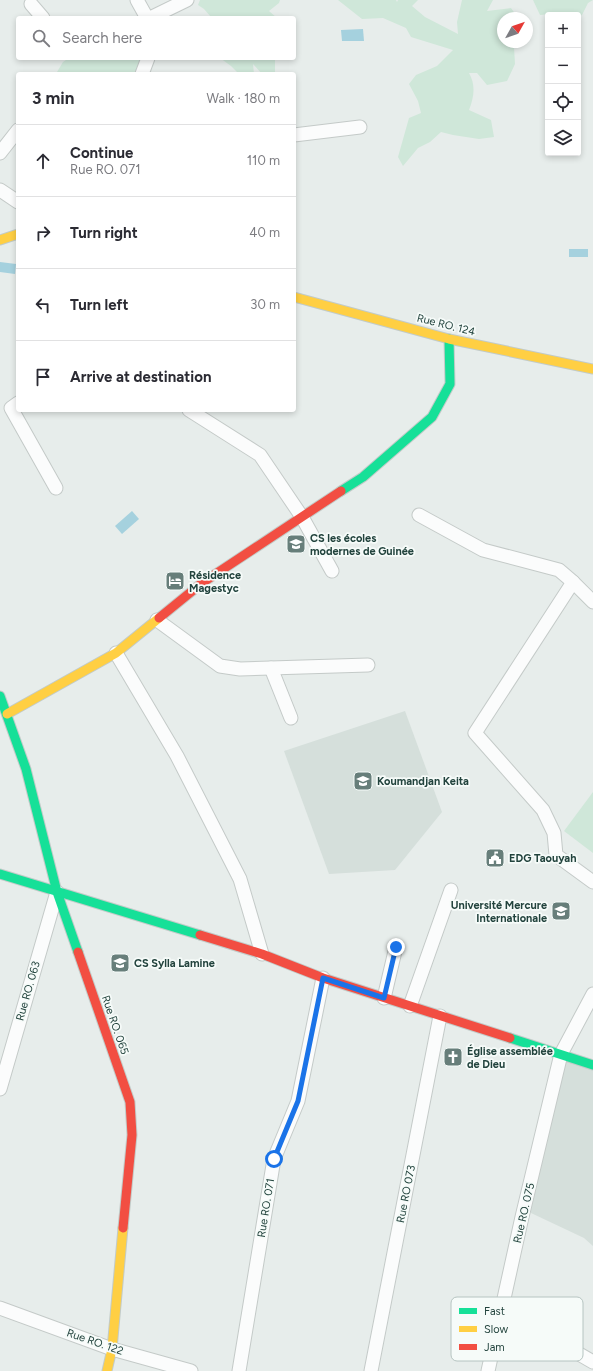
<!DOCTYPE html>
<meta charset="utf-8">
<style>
:root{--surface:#fff;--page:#f2f2f3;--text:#2b2b33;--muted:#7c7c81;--line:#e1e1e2}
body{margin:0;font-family:Figtree,sans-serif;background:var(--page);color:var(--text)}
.controls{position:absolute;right:12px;top:12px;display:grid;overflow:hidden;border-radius:4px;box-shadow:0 2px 6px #0003}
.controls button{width:36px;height:36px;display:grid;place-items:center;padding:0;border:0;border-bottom:1px solid var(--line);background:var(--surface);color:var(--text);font:20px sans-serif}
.compass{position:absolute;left:497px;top:12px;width:36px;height:36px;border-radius:50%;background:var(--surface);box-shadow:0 2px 6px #0003;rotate:50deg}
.stop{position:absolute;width:12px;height:12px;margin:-9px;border:3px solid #1a73e8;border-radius:50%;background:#fff}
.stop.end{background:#1a73e8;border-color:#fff;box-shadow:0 1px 4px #0008}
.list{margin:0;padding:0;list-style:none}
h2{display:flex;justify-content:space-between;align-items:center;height:52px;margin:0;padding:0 16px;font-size:17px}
h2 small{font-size:13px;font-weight:400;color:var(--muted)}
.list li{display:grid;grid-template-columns:26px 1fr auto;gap:12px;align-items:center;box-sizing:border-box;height:72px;padding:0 16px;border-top:1px solid var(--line)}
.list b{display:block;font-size:15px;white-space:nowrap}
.list p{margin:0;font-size:13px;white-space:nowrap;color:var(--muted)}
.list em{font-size:13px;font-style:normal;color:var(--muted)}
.icon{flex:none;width:22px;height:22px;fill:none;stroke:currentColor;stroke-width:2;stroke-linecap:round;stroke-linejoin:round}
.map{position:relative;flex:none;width:593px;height:1371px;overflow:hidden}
.search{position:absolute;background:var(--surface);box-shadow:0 2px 6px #0003;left:16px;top:16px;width:280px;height:44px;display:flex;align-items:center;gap:10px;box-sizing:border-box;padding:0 14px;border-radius:4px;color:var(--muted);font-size:15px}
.panel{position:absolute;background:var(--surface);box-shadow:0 2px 6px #0003;left:16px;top:72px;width:280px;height:340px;border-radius:4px}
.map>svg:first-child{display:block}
.built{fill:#d5dfdb}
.green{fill:#cfe7d9}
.water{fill:#a5d1de}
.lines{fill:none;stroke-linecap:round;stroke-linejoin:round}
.street-casing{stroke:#c4cac8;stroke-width:15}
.fast-casing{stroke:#c2cbc8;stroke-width:11}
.slow-casing{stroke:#c2cbc8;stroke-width:11}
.jam-casing{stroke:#c2cbc8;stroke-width:11}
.street{stroke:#fbfcfc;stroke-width:13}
.fast{stroke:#16e098;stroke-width:9}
.slow{stroke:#ffcf43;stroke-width:9}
.jam{stroke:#f24e42;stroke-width:9}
.route{stroke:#1a73e8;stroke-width:5}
.labels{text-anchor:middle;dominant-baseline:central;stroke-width:3.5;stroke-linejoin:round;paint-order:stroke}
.street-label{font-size:11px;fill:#22433d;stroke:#f6fbf9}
.poi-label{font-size:11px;font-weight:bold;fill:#22433d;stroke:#f6fbf9;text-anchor:start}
.key{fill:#f6fbf9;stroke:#b6c4c1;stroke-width:1}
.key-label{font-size:11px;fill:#22433d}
</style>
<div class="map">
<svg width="593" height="1371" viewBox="0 0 593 1371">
<rect width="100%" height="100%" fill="#e7edeb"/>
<g class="built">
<path d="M405 711 442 812 395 870 329 874 284 751Z"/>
<path d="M563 1060 593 1070V1246L584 1238 531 1213 529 1204Z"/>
</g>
<g class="green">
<path d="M200 0H280L279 3 269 11 277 18H220L211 17 204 9 198 5Z"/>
<path d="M338 0H396L397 2 398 0H418L412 6 425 17 458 34 457 22 462 0H493L487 11 511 8 518 18H503V30H502L503 42 514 47 515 64 507 81 487 85 477 73H469C476 85 474 97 469 110L491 120 494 137 479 139 453 135 441 132 430 142 418 148 403 166 398 157 409 118 421 113 418 101 409 84 416 75 437 66 453 50 411 37 406 28 383 18 362 19Z"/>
<path d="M533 0H593L588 3 582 15 578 17V15L550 14 540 15Z"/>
<path d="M69 58H144L139 74H58L57 72 63 62Z"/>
<path d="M220 58H275V74H262L253 64 254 74H239L231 66Z"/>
<path d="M593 792V853L564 831Z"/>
</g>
<g class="water">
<path d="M363 29 364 41H342L341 30Z"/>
<rect x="569" y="249" width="19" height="8"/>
<path d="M0 262 16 264 15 274 0 272Z"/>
<path d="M132 511 139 519 122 534 115 526Z"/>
</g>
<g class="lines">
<defs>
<g id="street">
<path d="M137 0 147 18"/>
<path d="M31 4 43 18"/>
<path d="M150 18 187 0"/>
<path d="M142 74 148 58"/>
<path d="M294 135 360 127"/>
<path d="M0 153 18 130"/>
<path d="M0 190 18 202"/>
<path d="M18 403 11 408 56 488"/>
<path d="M189 410 260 455 302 517 332 571"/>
<path d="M419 515 483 550 559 570 573 582"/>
<path d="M593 602 573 582 475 733 543 810 554 833 556 855 593 882"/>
<path d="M157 620 220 666 240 669 368 665"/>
<path d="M116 653 177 756 240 879 262 954"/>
<path d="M271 668 291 718"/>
<path d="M384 998 396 947"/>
<path d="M410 1006 451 890"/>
<path d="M0 1089 57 892"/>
<path d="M0 1308 112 1349 191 1371"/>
<path d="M503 1310 593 1362"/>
<path d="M239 1371 274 1159 298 1101 323 978"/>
<path d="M371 1371 440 1016"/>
<path d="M488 1371 522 1217 561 1054 593 994"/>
</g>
<g id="fast">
<path d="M341 491 363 477 432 417 450 384 449 339"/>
<path d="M0 696 26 769 57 892 78 952"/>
<path d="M0 874 200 935"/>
<path d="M510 1038 593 1065"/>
</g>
<g id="slow">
<path d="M0 240 18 234"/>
<path d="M294 297 449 339 593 369"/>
<path d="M7 714 116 653 159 618"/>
<path d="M107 1371 112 1349 123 1228"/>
</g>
<g id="jam">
<path d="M159 618 202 583 341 491"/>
<path d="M200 935 262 954 323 978 510 1038"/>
<path d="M78 952 130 1102 132 1135 123 1228"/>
</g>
</defs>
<use href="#street" class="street-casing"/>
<use href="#fast" class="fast-casing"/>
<use href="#slow" class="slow-casing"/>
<use href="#jam" class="jam-casing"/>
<use href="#street" class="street"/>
<use href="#fast" class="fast"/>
<use href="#slow" class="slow"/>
<use href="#jam" class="jam"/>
</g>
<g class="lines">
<path class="route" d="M274 1159 298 1101 323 978 384 998 396 947"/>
</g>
<defs>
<symbol id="school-square" viewBox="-11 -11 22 22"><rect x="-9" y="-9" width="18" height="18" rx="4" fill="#677e7a" stroke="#f6fbf9"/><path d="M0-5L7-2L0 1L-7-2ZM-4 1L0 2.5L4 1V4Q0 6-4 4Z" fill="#fff"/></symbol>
<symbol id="hotel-square" viewBox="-11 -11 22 22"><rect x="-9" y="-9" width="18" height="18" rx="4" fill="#677e7a" stroke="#f6fbf9"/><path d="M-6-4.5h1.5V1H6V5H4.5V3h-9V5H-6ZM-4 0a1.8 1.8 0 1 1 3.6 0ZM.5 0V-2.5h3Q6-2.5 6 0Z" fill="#fff"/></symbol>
<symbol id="civic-square" viewBox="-11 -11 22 22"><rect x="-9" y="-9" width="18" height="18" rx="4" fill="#677e7a" stroke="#f6fbf9"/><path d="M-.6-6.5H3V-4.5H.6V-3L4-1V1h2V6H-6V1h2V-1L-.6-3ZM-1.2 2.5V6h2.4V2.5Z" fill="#fff"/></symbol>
<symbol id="university-square" viewBox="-11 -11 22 22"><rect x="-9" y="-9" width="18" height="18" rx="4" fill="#677e7a" stroke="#f6fbf9"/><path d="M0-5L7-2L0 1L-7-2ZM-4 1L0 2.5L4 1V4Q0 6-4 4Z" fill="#fff"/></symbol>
<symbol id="church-square" viewBox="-11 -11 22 22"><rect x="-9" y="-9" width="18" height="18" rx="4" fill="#677e7a" stroke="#f6fbf9"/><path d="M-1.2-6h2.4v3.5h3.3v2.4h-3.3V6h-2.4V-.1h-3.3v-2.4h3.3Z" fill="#fff"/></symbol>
</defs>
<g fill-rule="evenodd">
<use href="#school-square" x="285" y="533" width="22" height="22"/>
<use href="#hotel-square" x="164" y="570" width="22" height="22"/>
<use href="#school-square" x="352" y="770" width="22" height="22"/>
<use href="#civic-square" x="484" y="847" width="22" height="22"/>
<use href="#university-square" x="550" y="900" width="22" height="22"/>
<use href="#school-square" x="109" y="952" width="22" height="22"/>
<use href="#church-square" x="442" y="1046" width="22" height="22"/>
</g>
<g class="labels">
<g class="street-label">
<text transform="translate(446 325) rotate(14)">Rue RO. 124</text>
<text transform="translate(28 991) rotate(-74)">Rue RO. 063</text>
<text transform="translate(115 1025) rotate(71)">Rue RO. 065</text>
<text transform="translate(406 1194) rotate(-79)">Rue RO 073</text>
<text transform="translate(266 1208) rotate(-81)">Rue RO. 071</text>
<text transform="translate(524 1213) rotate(-77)">Rue RO. 075</text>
<text transform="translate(95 1342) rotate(19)">Rue RO. 122</text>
</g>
<g class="poi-label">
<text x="310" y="538">CS les écoles<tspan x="310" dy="13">modernes de Guinée</tspan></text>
<text x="189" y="575">Résidence<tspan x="189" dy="13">Magestyc</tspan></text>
<text x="377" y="781">Koumandjan Keita</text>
<text x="509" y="858">EDG Taouyah</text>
<text x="547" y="905" text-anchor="end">Université Mercure<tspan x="547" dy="13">Internationale</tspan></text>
<text x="134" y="963">CS Sylla Lamine</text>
<text x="467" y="1051">Église assemblée<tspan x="467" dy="13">de Dieu</tspan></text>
</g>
</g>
<rect x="451" y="1297" width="132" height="64" rx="6" class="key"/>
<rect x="459" y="1308" width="18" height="6" fill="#16e098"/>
<rect x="459" y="1326" width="18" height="6" fill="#ffcf43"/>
<rect x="459" y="1344" width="18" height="6" fill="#f24e42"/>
<g class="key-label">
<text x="484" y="1315">Fast</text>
<text x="484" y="1333">Slow</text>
<text x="484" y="1351">Jam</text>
</g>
</svg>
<div class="controls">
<button>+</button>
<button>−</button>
<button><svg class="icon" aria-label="locate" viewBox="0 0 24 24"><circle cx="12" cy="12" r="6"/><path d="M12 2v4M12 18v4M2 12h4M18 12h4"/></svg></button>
<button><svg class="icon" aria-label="layers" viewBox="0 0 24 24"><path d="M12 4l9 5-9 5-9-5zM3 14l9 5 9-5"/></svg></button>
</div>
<svg class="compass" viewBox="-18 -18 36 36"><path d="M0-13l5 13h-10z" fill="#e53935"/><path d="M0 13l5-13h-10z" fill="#7c7c81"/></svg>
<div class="stop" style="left:274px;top:1159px"></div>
<div class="stop end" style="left:396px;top:947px"></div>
<div class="search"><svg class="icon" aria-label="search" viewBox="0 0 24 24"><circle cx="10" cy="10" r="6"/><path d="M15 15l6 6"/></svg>Search here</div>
<section class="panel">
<h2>3 min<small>Walk · 180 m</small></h2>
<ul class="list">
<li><svg class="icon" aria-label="ahead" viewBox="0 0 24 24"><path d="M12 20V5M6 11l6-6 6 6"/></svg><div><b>Continue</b><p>Rue RO. 071</p></div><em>110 m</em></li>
<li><svg class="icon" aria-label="right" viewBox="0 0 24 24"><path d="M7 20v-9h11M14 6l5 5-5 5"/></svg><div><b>Turn right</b></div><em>40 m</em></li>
<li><svg class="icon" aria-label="left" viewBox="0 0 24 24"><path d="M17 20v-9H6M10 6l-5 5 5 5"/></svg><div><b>Turn left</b></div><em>30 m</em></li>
<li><svg class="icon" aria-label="arrive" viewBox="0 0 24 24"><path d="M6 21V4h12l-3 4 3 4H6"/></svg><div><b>Arrive at destination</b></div></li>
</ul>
</section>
</div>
